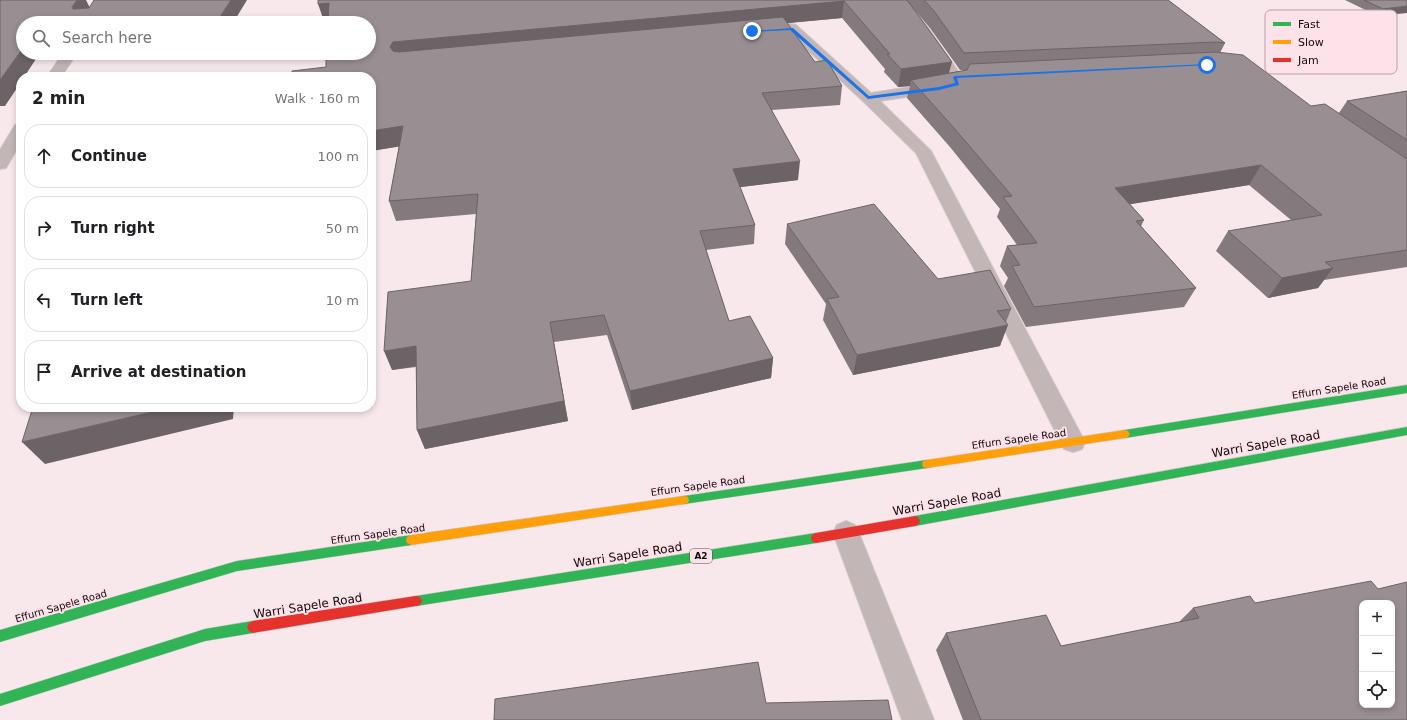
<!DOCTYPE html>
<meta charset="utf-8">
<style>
:root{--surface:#fff;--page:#f6f6f6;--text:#202124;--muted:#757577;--line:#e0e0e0}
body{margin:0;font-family:"DejaVu Sans",sans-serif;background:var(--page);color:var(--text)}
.controls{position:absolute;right:12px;bottom:12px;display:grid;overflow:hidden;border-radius:8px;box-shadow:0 2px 6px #0003}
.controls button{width:36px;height:36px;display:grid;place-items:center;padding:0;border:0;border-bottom:1px solid var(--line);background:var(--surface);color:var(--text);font:20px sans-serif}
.stop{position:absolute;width:12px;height:12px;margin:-9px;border:3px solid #1a73e8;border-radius:50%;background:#fff}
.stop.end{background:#1a73e8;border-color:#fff;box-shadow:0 1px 4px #0008}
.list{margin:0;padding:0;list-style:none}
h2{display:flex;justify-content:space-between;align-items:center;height:52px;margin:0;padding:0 16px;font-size:17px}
h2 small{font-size:13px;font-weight:400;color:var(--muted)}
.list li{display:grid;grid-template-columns:26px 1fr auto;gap:12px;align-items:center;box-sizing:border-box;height:64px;margin:0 8px 8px;padding:0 8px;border:1px solid var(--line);border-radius:16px}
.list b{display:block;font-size:15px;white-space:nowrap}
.list em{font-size:13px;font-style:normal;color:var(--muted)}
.icon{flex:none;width:22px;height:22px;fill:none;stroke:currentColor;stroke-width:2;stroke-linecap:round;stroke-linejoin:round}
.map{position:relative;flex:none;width:1407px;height:720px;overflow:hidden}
.search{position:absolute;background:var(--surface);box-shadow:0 2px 6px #0003;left:16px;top:16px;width:360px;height:44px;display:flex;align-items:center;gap:10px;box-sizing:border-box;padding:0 14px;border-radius:22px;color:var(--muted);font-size:15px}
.panel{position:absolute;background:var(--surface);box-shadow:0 2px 6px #0003;left:16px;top:72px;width:360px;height:340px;border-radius:16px}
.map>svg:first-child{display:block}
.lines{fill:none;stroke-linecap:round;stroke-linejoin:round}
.street-casing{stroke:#d2c6c9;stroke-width:2}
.fast-casing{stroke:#d2c6c9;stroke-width:1}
.slow-casing{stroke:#d2c6c9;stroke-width:1}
.jam-casing{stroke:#d2c6c9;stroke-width:1}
.street{fill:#c2b6b6;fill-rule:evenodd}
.fast{fill:#30b455;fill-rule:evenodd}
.slow{fill:#ff9f0a;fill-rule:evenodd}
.jam{fill:#e5322d;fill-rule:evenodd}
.wall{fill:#847a7e;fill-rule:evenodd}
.shaded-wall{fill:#6b6366}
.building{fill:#998e92;stroke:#6b6366;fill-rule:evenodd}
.route{fill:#1a73e8}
.labels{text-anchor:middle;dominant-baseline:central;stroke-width:4;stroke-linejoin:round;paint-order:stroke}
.shield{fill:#fee2e9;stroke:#594a4e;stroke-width:1}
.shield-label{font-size:9px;font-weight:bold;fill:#12090c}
.street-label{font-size:10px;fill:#12090c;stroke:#fee2e9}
.near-street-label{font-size:12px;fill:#12090c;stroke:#fee2e9}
.key{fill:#fee2e9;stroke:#b7a1a7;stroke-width:1}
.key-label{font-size:11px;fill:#12090c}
</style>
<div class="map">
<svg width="1407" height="720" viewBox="0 0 1407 720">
<rect width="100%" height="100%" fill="#f8e8ec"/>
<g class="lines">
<defs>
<g id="street">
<path d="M892 0H905L929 29 962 77 964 84 962 87 939 92 880 101 931 151 1085 442 1082 449 1073 452 1064 449 916 153 863 101 788 32 761 34 756 33 754 30 756 27 761 26 791 24 796 25 871 93 949 81 948 77 919 35Z"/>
<path d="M63 53H77L61 77H47Z"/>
<path d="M21 123V142L6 168 0 169V150L15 125Z"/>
<path d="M846 521 855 525 859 533 934 720H902L833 533 837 525Z"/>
</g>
<g id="fast">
<path d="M1407 385V393L1125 438 1122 437 1120 434 1122 431 1125 430Z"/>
<path d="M1407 427V435L915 526 911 524 910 521 911 518 915 516Z"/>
<path d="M927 460 931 461 932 464 931 467 927 468 684 504 680 503 679 500 680 497 684 496Z"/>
<path d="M816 533 820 535 821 538 820 541 816 543 416 606 412 605 410 601 412 597 416 596Z"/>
<path d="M411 535 415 537 416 540 415 543 411 545 237 571 0 642V630L237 561Z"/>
<path d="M253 621 257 623 259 627 257 631 253 633 205 641 0 706V694L205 629Z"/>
</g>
<g id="slow">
<path d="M1125 430 1128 431 1130 434 1128 437 1125 438 927 468 923 467 922 464 923 461 927 460Z"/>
<path d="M684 496 688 497 689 500 688 503 684 504 411 545 407 543 406 540 407 537 411 535Z"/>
</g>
<g id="jam">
<path d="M915 516 919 518 920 521 919 524 915 526 816 543 812 541 811 538 812 535 816 533Z"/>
<path d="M416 596 420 597 422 601 420 605 416 606 253 633 249 631 247 627 249 623 253 621Z"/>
</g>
</defs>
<use href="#street" class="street-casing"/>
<use href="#fast" class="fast-casing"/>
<use href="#slow" class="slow-casing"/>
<use href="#jam" class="jam-casing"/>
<use href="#street" class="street"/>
<use href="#fast" class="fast"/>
<use href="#slow" class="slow"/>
<use href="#jam" class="jam"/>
</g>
<g class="wall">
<path d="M318 0H1168L1225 43 1220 53 1311 106 1339 113 1347 101 1407 91V267L1324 280 1318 288 1268 298 1216 251 1228 231 1291 220 1249 185 1130 204 1144 220 1141 226 1196 288 1184 307 1026 327 1004 286 1008 278 1000 266 1007 246 1017 245 997 217 1000 209 950 147 907 98 910 86 898 87 884 72 885 69 842 18 787 23 815 62 842 86 840 105 772 110 798 180 740 187 755 225 754 244 706 250 729 321 773 358 771 378 632 410 607 335 554 342 568 421 425 449 417 430 416 367 392 370 471 281 476 214 396 221 389 201 399 146 371 151V77L326 67 328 21H324ZM911 6 930 28 960 70H967L949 73Z"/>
<path d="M1345 0H1407L1378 16Z"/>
<path d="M787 224 938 279 1011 309 1006 322 1000 346 853 375 823 320 826 304 785 244Z"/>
<path d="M1255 603 1407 720H963L936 650 946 633 1061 646 1178 623 1193 608Z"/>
</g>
<g class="shaded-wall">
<path d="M77 0H86L90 8 81 22 72 7Z"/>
<path d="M231 0H247L233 23H216Z"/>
<path d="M844 1 842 18 399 60 390 47 393 42Z"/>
<path d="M329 3 335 20 324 21 318 4Z"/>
<path d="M1407 6V13L1378 16 1383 9Z"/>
<path d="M23 48V53H62L58 57 36 59 24 77H21V82L5 106H0V80Z"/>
<path d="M76 53H106L77 56Z"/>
<path d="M952 62 947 80H911L910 86 898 87 901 69Z"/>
<path d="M403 126 409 145 371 151V131Z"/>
<path d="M800 161 798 180 733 188V169Z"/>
<path d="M1261 165 1249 185 1107 208 1115 188Z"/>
<path d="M1333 268 1318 288 1268 298 1282 278Z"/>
<path d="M550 322 568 421 425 449 417 430Z"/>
<path d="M1008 325 1000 346 853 375 857 355Z"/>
<path d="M416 346 423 365 392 370 384 351Z"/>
<path d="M773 358 771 378 632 410 630 391Z"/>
<path d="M174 407H234L233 419 45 464 22 442Z"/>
</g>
<g class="building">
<path d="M0 0H77L72 7 73 9 89 8 94 0H231L216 23H23V48L0 80Z"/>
<path d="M318 0H907L921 19 952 62 901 69 887 54H890L844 1 393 42 390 47 393 51 399 52 783 17 815 62 827 60 842 86 762 93 800 161 733 169 755 225 700 231 729 321 750 316 773 358 630 391 604 315 550 322 564 401 417 430 416 346 384 351 388 292 471 281 478 194 389 201 403 126 371 131V77H292V71L326 67V53H369V23H328L329 3 318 4Z"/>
<path d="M924 0H1168L1225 43 1216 42 964 53 934 11Z"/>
<path d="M1364 0H1407V6L1383 9Z"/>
<path d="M1216 52 1243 55 1311 106 1325 104 1407 159V250L1325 262 1333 268 1282 278 1228 231 1322 215 1261 165 1115 188 1144 220 1136 221 1196 288 1034 307 1012 266 1020 265 1007 246 1037 243 1003 197 1012 196 954 128 911 80 967 70 970 64Z"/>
<path d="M1407 91V140L1347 101Z"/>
<path d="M874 204 938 279 990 270 1011 309 997 311 1008 325 857 355 827 299 839 297 787 224Z"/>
<path d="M33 407H174L22 442Z"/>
<path d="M1371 581 1378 589 1407 582V720H981L946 633 1046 615 1061 646 1199 618 1193 608 1250 596 1255 603ZM1362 603H1392V705H1362Z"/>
<path d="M758 662 766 703 888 700 892 720H494L495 699Z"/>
</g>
<path class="route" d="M793 28 869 96 939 87 955 83 953 77 955 76 1207 64 1209 65 957 78 959 85 939 90 868 99 790 30 752 32 750 31Z"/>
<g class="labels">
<rect class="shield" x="690" y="549" width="22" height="14" rx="3"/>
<g class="shield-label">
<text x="701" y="556">A2</text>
</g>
<g class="street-label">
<text transform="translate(1339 388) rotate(-9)">Effurn Sapele Road</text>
<text transform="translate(1019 439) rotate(-8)">Effurn Sapele Road</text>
<text transform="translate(698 486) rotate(-8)">Effurn Sapele Road</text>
<text transform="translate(378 534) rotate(-8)">Effurn Sapele Road</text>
<text transform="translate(61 606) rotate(-16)">Effurn Sapele Road</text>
</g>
<g class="near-street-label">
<text transform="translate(1266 444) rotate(-10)">Warri Sapele Road</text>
<text transform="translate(947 502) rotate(-10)">Warri Sapele Road</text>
<text transform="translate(628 555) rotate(-9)">Warri Sapele Road</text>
<text transform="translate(308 606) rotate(-9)">Warri Sapele Road</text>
</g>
</g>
<rect x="1265" y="10" width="132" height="64" rx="6" class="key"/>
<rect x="1273" y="22" width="18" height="4" fill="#30b455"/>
<rect x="1273" y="40" width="18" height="4" fill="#ff9f0a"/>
<rect x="1273" y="58" width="18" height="4" fill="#e5322d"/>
<g class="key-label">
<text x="1298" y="28">Fast</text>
<text x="1298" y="46">Slow</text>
<text x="1298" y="64">Jam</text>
</g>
</svg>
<div class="controls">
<button>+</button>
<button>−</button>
<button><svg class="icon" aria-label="locate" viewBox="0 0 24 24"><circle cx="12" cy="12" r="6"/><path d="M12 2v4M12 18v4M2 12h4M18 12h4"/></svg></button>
</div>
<div class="stop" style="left:1207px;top:65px"></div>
<div class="stop end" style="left:752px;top:31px"></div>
<div class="search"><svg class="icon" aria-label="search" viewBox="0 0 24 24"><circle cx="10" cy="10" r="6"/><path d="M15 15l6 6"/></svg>Search here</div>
<section class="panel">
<h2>2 min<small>Walk · 160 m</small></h2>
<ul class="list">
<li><svg class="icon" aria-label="ahead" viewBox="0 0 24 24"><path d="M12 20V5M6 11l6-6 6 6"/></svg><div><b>Continue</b></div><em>100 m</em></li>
<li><svg class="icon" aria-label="right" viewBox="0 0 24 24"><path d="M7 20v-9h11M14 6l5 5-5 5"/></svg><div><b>Turn right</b></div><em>50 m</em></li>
<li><svg class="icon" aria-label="left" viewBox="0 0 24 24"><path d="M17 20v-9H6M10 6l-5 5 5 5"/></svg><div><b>Turn left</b></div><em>10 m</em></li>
<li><svg class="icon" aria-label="arrive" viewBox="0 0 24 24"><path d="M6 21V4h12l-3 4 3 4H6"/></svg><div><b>Arrive at destination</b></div></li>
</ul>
</section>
</div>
